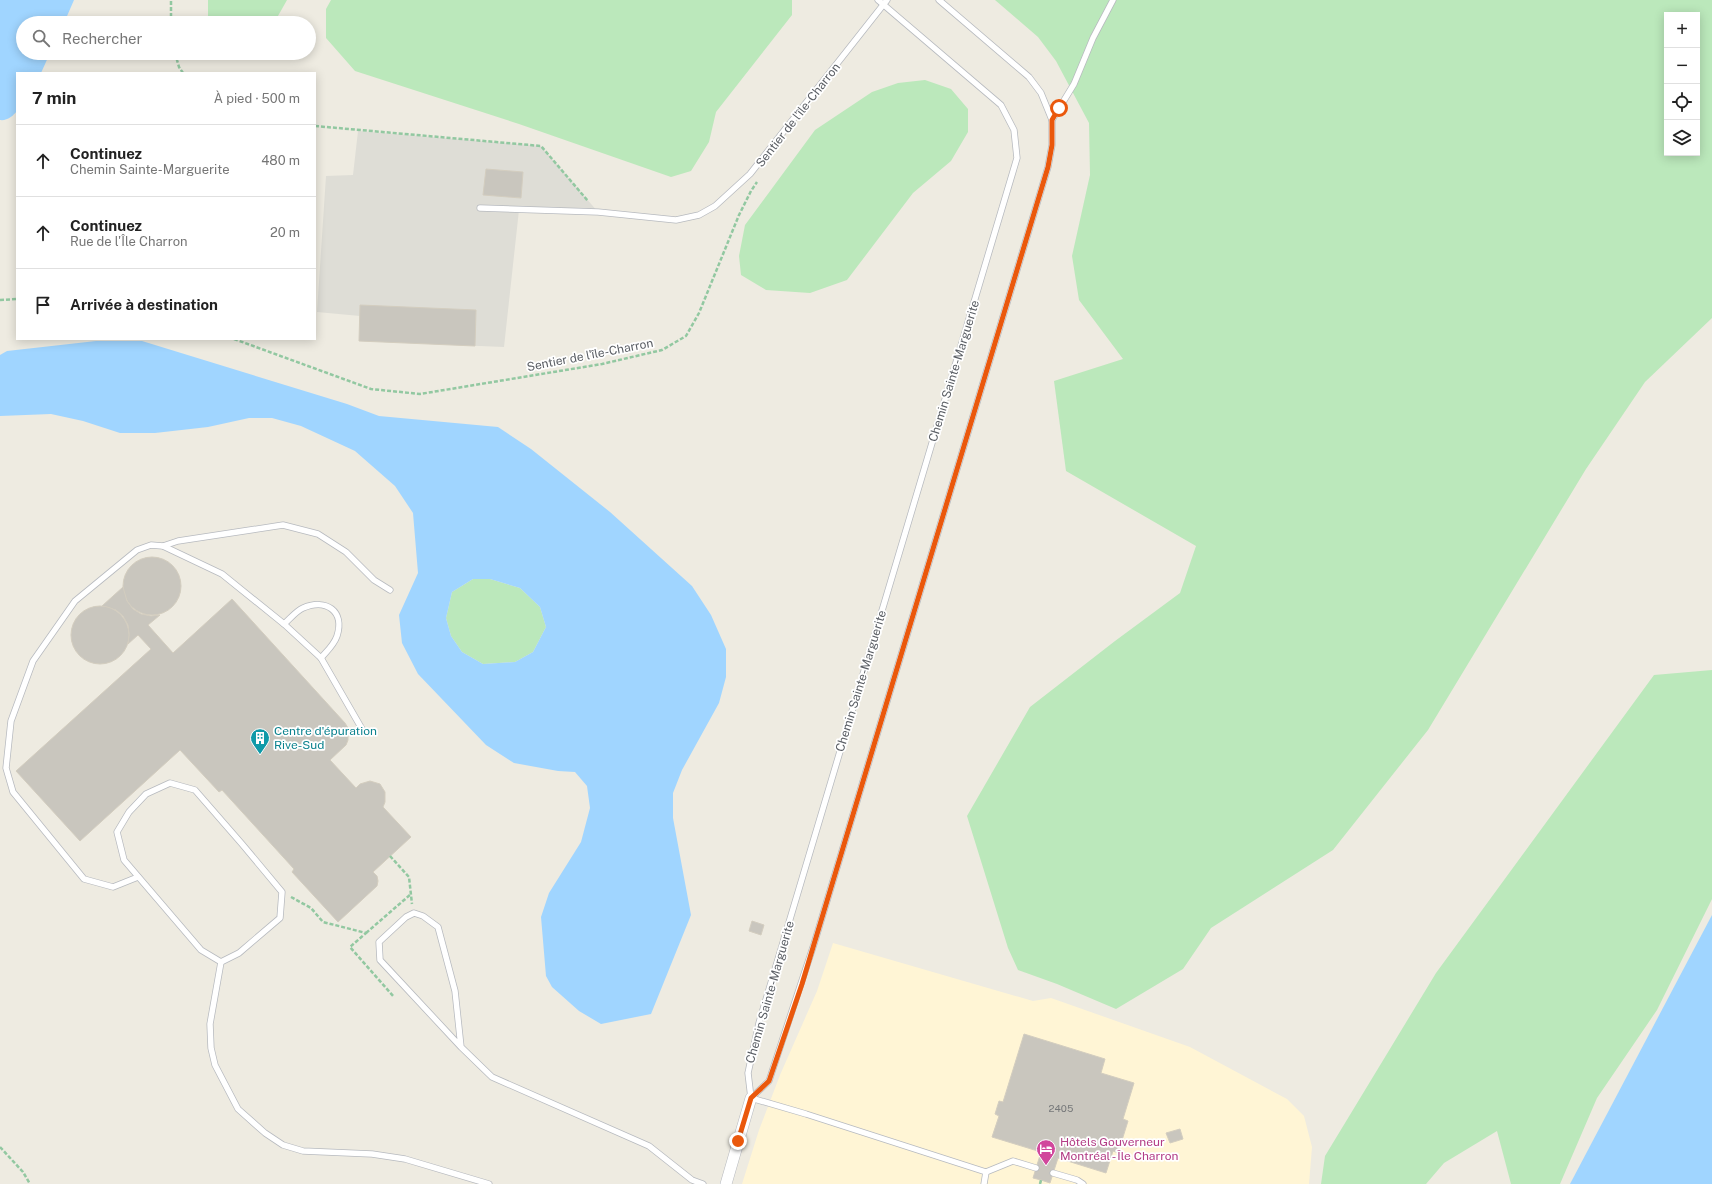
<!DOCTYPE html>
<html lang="fr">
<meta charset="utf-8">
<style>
:root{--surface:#fff;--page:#f2f2f2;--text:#222;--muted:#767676;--line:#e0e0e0}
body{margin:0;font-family:"Public Sans",sans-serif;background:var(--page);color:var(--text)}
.controls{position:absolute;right:12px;top:12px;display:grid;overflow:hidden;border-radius:0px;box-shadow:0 2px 10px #0003}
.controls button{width:36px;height:36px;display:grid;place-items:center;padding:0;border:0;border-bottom:1px solid var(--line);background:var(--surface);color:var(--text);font:20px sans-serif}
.stop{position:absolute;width:12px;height:12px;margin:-9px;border:3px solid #ea580c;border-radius:50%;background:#fff}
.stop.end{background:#ea580c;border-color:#fff;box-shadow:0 1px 4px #0008}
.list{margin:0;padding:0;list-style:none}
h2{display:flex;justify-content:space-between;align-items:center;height:52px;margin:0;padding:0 16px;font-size:17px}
h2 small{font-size:13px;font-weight:400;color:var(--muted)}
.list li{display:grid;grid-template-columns:26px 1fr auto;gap:12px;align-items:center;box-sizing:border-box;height:72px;padding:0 16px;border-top:1px solid var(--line)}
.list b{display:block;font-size:15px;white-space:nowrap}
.list p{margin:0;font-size:13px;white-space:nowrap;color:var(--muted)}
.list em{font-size:13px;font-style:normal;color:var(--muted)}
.icon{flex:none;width:22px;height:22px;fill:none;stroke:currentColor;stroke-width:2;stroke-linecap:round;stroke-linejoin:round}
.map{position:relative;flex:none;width:1712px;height:1184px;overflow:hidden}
.search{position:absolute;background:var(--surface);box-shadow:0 2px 10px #0003;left:16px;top:16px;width:300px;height:44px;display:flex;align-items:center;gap:10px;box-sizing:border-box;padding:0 14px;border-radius:22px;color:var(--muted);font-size:15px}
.panel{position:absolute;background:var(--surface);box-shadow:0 2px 10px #0003;left:16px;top:72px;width:300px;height:268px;border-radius:0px}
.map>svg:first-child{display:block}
.commercial{fill:#fff5d5}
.industrial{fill:#deddd6;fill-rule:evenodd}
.green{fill:#bbe8bb;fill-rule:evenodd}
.water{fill:#a0d5ff;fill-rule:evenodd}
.building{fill:#c9c6be;stroke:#d3cdbf}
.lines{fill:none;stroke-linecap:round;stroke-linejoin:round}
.lane-casing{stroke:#b7babf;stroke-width:7}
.street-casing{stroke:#b7babf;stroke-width:12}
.path{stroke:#92c8a1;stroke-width:2.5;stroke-dasharray:4 2;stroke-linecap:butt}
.lane{stroke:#fff;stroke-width:5.5}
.street{stroke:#fff;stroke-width:11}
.route{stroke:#ea580c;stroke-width:5}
.labels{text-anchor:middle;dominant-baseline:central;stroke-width:3.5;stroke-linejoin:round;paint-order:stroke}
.number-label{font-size:10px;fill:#76787a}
.street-label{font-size:12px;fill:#5a5e64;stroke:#fff}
.culture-label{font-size:12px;fill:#0d838f;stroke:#fff;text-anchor:start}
.hotel-label{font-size:12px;fill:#b23c85;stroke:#fff;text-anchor:start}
</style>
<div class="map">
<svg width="1712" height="1184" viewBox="0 0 1712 1184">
<rect width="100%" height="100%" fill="#eeebe1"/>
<path class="commercial" d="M833 943 1033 1001 1051 998 1190 1047 1287 1099 1304 1116 1312 1147 1309 1184H742L759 1130 780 1075 817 991Z"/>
<path class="industrial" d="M358 131 541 146 598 212 519 210 504 347 359 341 360 316 317 312 326 176 353 175ZM486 169 523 172 521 198 484 195Z"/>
<g class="green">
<path d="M208 0H287L274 23H208Z"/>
<path d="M331 0H792V15L716 112 709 142 691 171 671 177 519 124 355 71 326 38V9Z"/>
<path d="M995 0H1712V318L1645 382 1586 469 1428 730 1333 850 1211 928 1183 969 1116 1009 1057 984 1018 970 1008 948 967 816 1030 707 1115 641 1180 593 1196 546 1066 471 1054 381 1123 359 1079 300 1072 256 1090 175 1089 123 1056 61 1038 37ZM1667 15H1697V153H1667Z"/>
<path d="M925 80 951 89 968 109V132L951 161 913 193 847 280 810 293 766 290 741 275 739 256 745 225 815 130 872 92 898 83Z"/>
<path d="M473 579H490L520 588 540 607 546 627 533 652 515 662 483 664 462 652 451 636 446 618 452 592Z"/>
<path d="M1712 670V899L1657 1010 1597 1098 1560 1184H1511L1497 1131 1444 1163 1426 1184H1321L1325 1156 1436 973 1654 675Z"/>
</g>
<g class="water">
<path d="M0 0H74L64 23H23V53H50L41 73H17V111C13 116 7 121 0 120Z"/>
<path d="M96 341H142L347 404 379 416 498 427 531 449 610 512 692 586 711 615 726 649V677L719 703 682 770 673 793V818L691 915 651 1014 601 1024 579 1011 552 987 546 976 541 917 549 893 581 842 590 808 587 786 575 772 558 771 514 763 486 745 418 674 402 643 399 615 418 573 413 513 395 486 355 451 301 426 272 418H249L208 427 155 433H120L83 421 51 414 0 416V355L7 351ZM473 579H490L520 588 540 607 546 627 533 652 515 662 483 664 462 652 451 636 446 618 452 592Z"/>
<path d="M1712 915V1184H1570Z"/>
</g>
<g class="building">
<path d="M486 169 523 172 521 198 483 195Z"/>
<path d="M360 305 476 310 475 346 359 341Z"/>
<circle cx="152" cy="586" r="29"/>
<path d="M123 587 127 601 133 609 141 614 151 616 160 615 148 625 173 653 232 599 345 723 348 728V740L346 745 330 760 356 788 360 784 370 781 380 784 385 792V802L383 807 411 837 373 872 377 876 378 881 377 886 338 922 292 872 294 869 222 790 219 792 180 750 80 841 16 771 151 649 138 635 128 644 129 634 128 625 123 616 116 610 102 606Z"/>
<circle cx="100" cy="635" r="29"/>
<path d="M752 921 764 925 761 935 749 931Z"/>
<path d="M1024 1034 1105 1059 1101 1073 1134 1083 1123 1119 1128 1121 1118 1153 1113 1151 1106 1173 1058 1158 1050 1183 1041 1180 1033 1178 1041 1152 992 1137 999 1116 995 1114 999 1101 1003 1102Z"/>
<path d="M1180 1129 1183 1139 1170 1143 1166 1133Z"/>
</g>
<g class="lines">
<defs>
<g id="lane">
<path d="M1052 120 1074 84 1093 38 1113 0"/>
<path d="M480 208 598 212 676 220 699 215 715 206 750 174 887 0"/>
<path d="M163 546 178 541 283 525 318 534 346 552 374 580 390 590"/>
<path d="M284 624C290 619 296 611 303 608 326 598 345 611 337 636 334 645 327 651 321 658"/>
<path d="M170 783 195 790 242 844 282 892 280 918 239 953 221 962 201 950 124 860 117 832 129 812 146 794Z"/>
<path d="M138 877 113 887 84 879 13 792 6 768 11 721 33 661 75 601 137 550 151 545 163 546 222 574 284 624 321 658 362 729"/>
<path d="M221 962 210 1024 211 1048 215 1065 238 1109 265 1133 283 1145 303 1151 372 1154 405 1159 489 1184"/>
<path d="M461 1047 455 991 438 927 423 916 414 913 406 917 379 942 380 960 461 1047 492 1077 649 1146 692 1180 703 1184"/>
<path d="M751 1098 748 1073 759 1023 1017 158 1014 130 1001 105 878 0"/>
<path d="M751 1098 769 1081 814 944 1048 167 1052 145V120L1041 93 1029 77 939 0"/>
<path d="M751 1098 806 1114 986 1172 1013 1161 1036 1168"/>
<path d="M1053 1173 1077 1180 1083 1184"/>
<path d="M984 1184 986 1172"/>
</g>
<path id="street" d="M726 1184 751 1098"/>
</defs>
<use href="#lane" class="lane-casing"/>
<use href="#street" class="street-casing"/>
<g class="path">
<path d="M171 23V0"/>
<path d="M175 53 179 67 183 73"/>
<path d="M315 126 541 146 588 201"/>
<path d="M0 300 17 299"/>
<path d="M234 339 371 389 420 394 602 364 662 350 686 336 699 313 739 215 751 191 757 182"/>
<path d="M390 856 409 877 412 904"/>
<path d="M291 897 311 908 323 922 366 933 350 947 394 997"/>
<path d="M366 933 411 894"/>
<path d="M0 1147 23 1172 30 1184"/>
<path d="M1040 1184 1041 1180"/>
</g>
<use href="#lane" class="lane"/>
<use href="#street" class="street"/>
</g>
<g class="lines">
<path class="route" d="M738 1141 751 1098 769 1081 802 984 1048 167 1052 145V120L1059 108"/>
</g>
<defs>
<symbol id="building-pin" viewBox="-11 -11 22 30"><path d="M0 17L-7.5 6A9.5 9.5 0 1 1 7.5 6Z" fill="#0f9aa8" stroke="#fff"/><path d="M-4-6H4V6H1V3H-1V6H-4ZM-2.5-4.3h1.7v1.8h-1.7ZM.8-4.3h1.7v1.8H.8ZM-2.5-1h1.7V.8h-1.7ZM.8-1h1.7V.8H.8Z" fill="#fff"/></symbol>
<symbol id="hotel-pin" viewBox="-11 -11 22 30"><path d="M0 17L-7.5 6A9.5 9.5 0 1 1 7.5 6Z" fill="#d1479c" stroke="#fff"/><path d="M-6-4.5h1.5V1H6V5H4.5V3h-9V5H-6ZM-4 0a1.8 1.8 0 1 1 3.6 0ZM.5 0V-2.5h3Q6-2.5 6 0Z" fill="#fff"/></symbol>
</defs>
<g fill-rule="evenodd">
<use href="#building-pin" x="249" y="727" width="22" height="30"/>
<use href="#hotel-pin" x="1035" y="1138" width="22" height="30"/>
</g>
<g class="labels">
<g class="number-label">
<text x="1061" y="1108">2405</text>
</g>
<g class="street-label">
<text transform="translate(798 115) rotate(-52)">Sentier de l'île-Charron</text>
<text transform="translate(590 355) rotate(-11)">Sentier de l'île-Charron</text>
<text transform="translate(954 371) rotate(-73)">Chemin Sainte-Marguerite</text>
<text transform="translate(861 681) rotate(-73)">Chemin Sainte-Marguerite</text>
<text transform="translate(770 992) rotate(-74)">Chemin Sainte-Marguerite</text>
</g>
<g class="culture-label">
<text x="274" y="731">Centre d'épuration<tspan x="274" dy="14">Rive-Sud</tspan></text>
</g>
<g class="hotel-label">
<text x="1060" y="1142">Hôtels Gouverneur<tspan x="1060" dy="14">Montréal - Île Charron</tspan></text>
</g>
</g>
</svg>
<div class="controls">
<button>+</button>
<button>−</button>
<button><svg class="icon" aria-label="locate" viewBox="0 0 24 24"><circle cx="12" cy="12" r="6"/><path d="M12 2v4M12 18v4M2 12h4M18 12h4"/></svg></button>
<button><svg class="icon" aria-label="layers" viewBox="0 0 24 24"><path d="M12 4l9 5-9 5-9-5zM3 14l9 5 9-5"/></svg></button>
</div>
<div class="stop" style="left:1059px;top:108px"></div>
<div class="stop end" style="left:738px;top:1141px"></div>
<div class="search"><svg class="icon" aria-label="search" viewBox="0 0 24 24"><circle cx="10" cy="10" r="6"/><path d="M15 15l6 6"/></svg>Rechercher</div>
<section class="panel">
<h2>7 min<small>À pied · 500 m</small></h2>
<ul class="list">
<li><svg class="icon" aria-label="ahead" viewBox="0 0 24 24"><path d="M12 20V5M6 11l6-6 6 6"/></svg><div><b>Continuez</b><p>Chemin Sainte-Marguerite</p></div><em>480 m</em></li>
<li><svg class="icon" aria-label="ahead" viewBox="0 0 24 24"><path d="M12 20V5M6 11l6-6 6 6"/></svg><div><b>Continuez</b><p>Rue de l'Île Charron</p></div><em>20 m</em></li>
<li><svg class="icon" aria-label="arrive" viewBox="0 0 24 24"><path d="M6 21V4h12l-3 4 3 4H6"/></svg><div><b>Arrivée à destination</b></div></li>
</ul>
</section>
</div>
